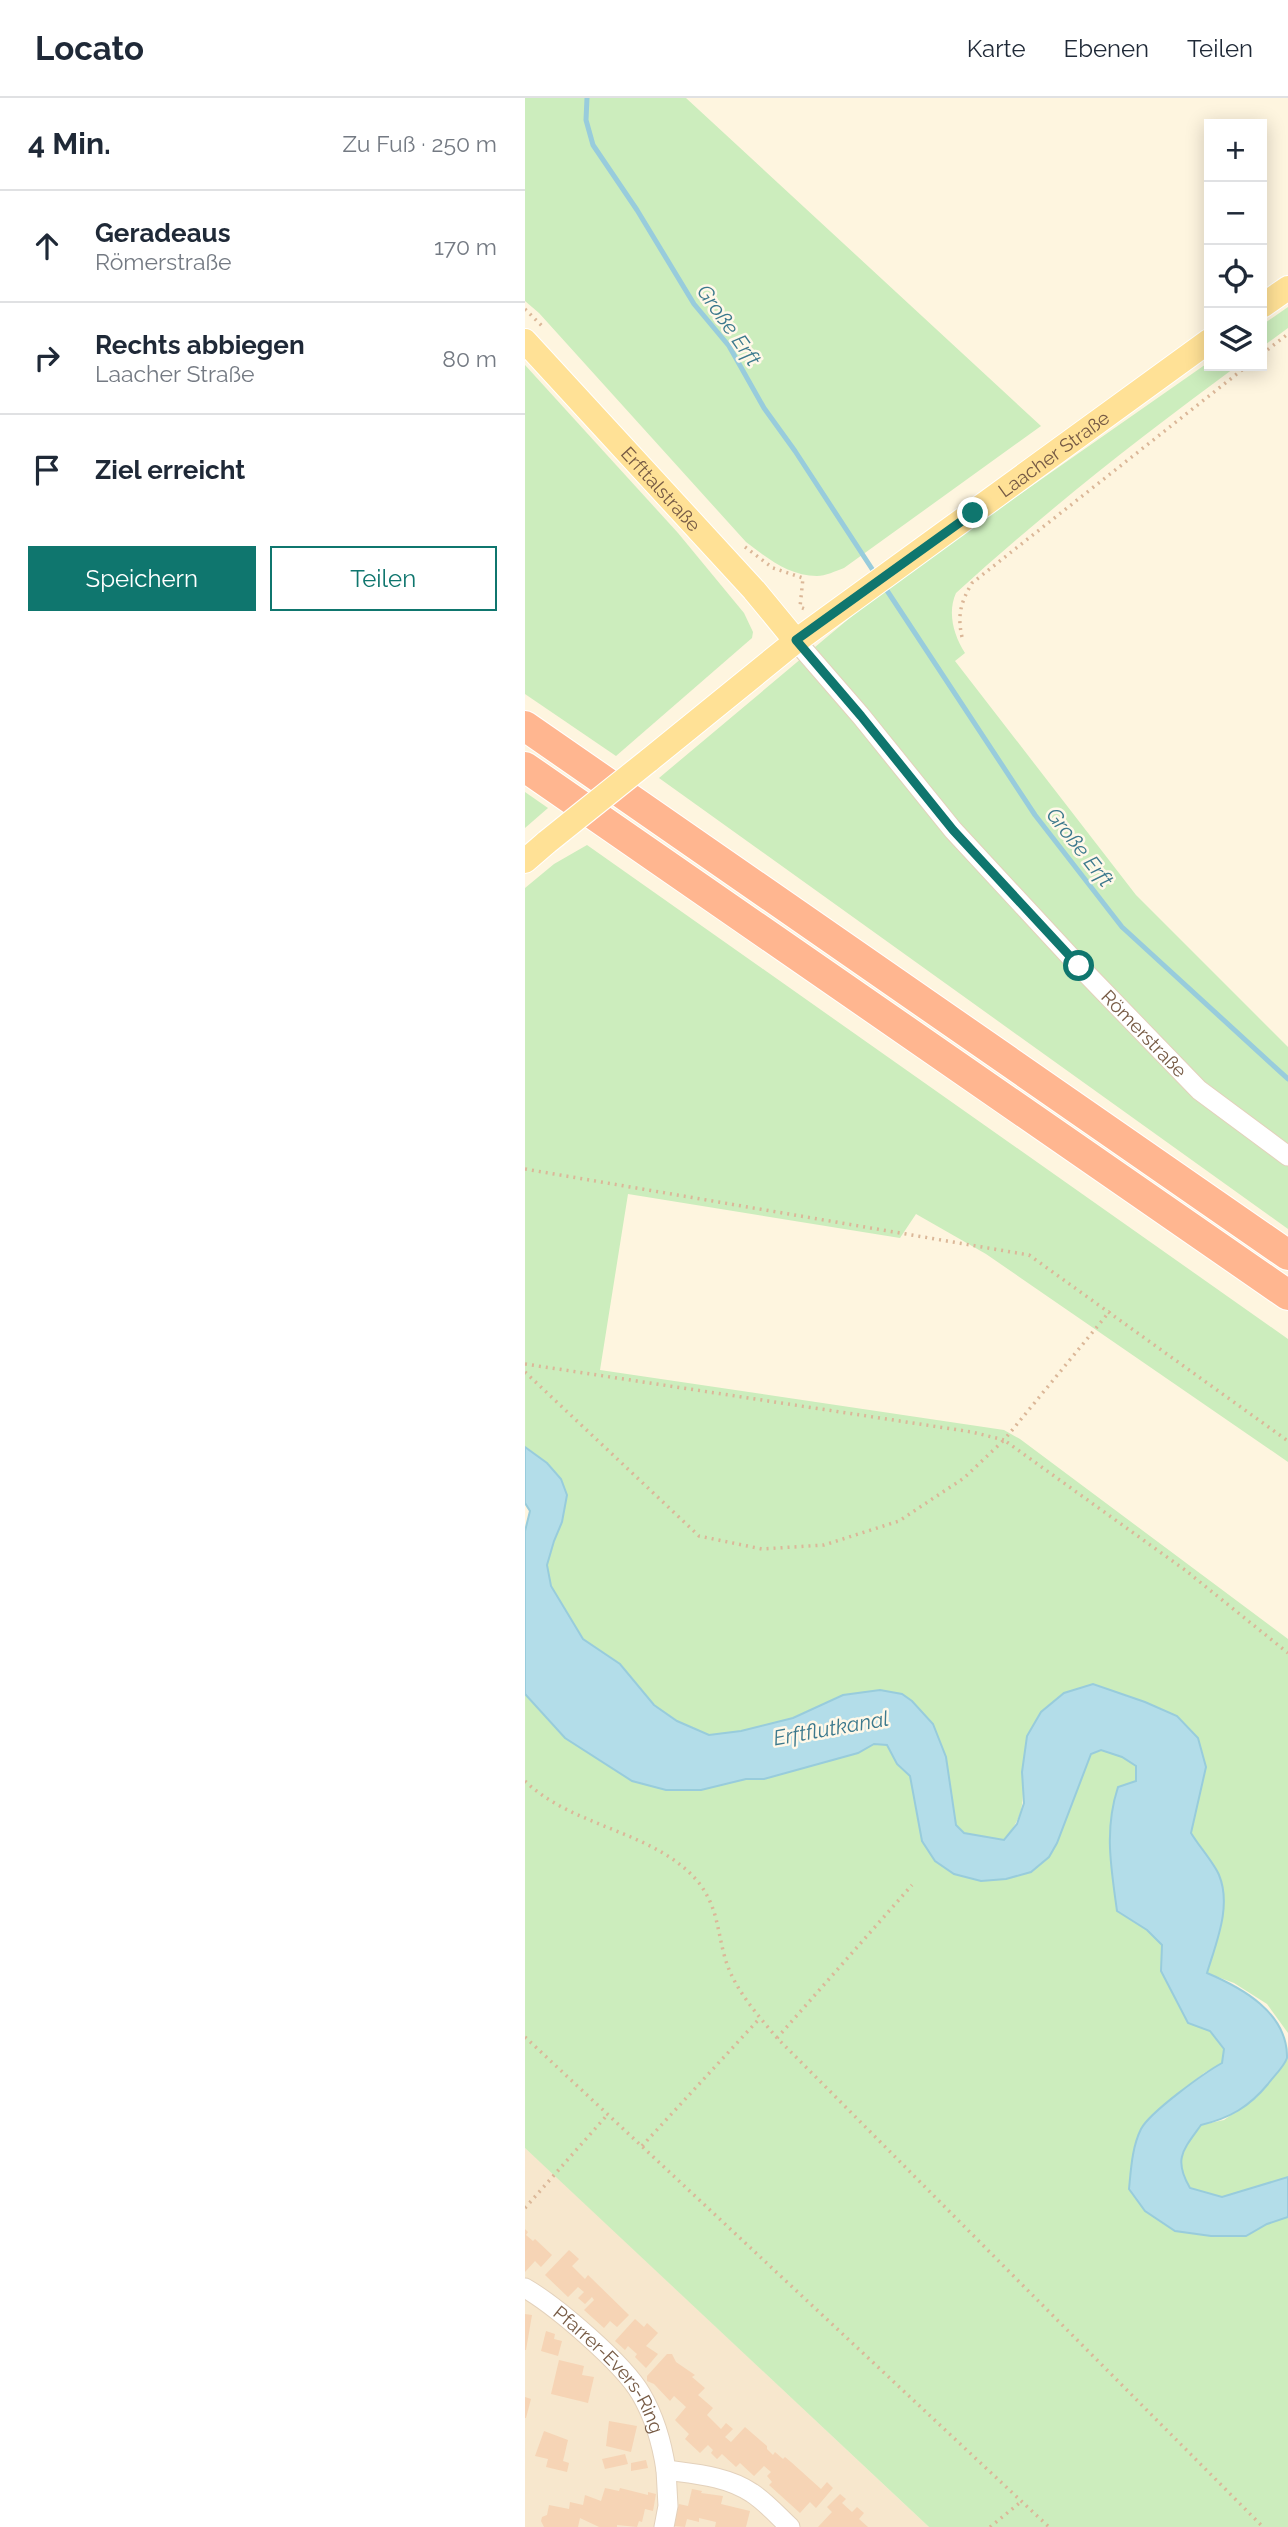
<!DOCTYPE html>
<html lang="de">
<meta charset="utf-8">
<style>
:root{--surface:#fff;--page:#f6f6f7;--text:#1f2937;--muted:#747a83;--line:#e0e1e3;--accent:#0f766e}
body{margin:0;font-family:Raleway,sans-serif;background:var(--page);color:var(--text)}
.controls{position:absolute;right:21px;top:21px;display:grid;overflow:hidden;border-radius:0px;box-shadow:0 4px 18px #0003}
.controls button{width:63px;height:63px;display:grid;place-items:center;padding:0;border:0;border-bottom:2px solid var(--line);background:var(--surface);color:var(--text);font:35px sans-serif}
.stop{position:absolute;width:21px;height:21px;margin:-16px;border:5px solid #0f766e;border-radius:50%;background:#fff}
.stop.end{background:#0f766e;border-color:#fff;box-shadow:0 2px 7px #0008}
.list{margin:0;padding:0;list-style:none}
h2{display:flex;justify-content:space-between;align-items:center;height:91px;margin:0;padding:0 28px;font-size:30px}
h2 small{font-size:23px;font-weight:400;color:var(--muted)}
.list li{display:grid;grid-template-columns:46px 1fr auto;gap:21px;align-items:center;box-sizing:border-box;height:112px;padding:0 28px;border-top:2px solid var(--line)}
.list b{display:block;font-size:26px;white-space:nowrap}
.list p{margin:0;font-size:23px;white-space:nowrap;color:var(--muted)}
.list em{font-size:23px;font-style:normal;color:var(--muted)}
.actions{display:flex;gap:14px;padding:21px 28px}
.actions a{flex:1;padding:16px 0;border:2px solid var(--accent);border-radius:0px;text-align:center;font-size:24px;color:var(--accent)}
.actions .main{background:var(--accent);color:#fff}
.icon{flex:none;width:38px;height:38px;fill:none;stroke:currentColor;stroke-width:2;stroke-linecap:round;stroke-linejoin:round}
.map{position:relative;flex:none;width:763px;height:2429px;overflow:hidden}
header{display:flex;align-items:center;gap:42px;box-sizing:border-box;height:98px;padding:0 35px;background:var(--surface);border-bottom:2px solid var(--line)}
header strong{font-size:33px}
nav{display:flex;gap:38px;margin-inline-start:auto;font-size:24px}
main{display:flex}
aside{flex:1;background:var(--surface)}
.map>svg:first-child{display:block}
.residential{fill:#f7e7cd}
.green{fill:#ccedbd}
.water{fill:#b3dde9;stroke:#98ccdc;stroke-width:2}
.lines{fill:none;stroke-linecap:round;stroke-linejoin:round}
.stream{stroke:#98ccdc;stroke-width:5}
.building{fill:#f6d4b5}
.minor-casing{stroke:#e3d1bb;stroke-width:21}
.major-casing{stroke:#fff;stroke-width:26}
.highway-casing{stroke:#fff;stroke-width:32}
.path{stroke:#dbb798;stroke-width:3.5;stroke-dasharray:2 5;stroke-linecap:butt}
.minor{stroke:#fff;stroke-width:19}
.major{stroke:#ffe196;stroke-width:24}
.highway{stroke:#ffb690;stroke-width:30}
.major-bridge-casing{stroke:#fff;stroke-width:26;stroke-linecap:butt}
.major-bridge{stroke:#ffe196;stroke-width:24}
.route{stroke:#0f766e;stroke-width:9}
.labels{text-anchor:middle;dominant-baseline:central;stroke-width:5;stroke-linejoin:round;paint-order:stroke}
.street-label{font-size:19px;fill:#775b45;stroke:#fff8e8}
.water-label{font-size:21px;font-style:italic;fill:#3c798d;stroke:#fff8e8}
</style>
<header>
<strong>Locato</strong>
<nav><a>Karte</a><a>Ebenen</a><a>Teilen</a></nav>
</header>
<main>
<aside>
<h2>4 Min.<small>Zu Fuß · 250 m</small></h2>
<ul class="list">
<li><svg class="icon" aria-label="ahead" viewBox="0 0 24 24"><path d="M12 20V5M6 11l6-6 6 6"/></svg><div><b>Geradeaus</b><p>Römerstraße</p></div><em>170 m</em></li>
<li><svg class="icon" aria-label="right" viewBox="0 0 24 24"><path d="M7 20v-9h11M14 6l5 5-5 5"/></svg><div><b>Rechts abbiegen</b><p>Laacher Straße</p></div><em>80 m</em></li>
<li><svg class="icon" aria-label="arrive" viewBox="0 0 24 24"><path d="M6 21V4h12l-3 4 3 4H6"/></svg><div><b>Ziel erreicht</b></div></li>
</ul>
<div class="actions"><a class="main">Speichern</a><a>Teilen</a></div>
</aside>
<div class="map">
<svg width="763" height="2429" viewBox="0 0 763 2429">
<rect width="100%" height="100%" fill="#fef5df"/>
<path class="residential" d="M0 2050 21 2069 404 2429H0Z"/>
<g class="green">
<path d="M0 0H161L516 328 319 470C311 473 300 478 292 478 264 478 242 460 221 444L14 215 0 203Z"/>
<path d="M763 209V230L737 249V227Z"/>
<path d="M684 264V268H712C615 339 520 414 431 495 422 515 429 538 440 555L430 563 611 797 763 949V1131L134 680 358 492Z"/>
<path d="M0 267 153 435 219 515 228 534 227 540 91 658 0 596Z"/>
<path d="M0 694 23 710 0 730Z"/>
<path d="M62 747 763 1241V1364L461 1156 391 1116 375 1140 103 1096 75 1272 479 1332 495 1341 763 1541V1935L742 1906 709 1885 682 1875 677 1755 666 1735 671 1705 652 1618 497 1674C499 1705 499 1718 479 1742L439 1735 431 1727 421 1659 408 1626 319 1597 268 1620 216 1633 184 1637 152 1623 129 1607 95 1566 58 1541 26 1488 22 1468 29 1443 37 1424 22 1365 0 1349V790L29 766Z"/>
<path d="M0 1596 40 1640 107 1683 176 1692 221 1681H239L333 1655 349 1646 362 1647 372 1666 385 1678 397 1742 506 1774 524 1759 532 1745 566 1656 576 1651 597 1659 611 1668V1683L592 1813 622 1832 638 1847 636 1873 663 1925 685 1933 699 1951 697 1965 679 1975 640 2007 620 2113 650 2133 686 2138H721L742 2126 763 2119V2429H404L0 2050Z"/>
<path d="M763 1944V2079L697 2099 665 2090C648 2060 658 2052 676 2027L699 2022 732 1999 762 1962Z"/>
</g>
<path class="water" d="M0 1349 22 1365 36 1381 42 1397 37 1424 29 1443 22 1467 26 1488 58 1541 95 1566 129 1607 152 1623 184 1637 216 1633 268 1620 318 1597 355 1592 377 1596 387 1603 408 1626 421 1659 431 1727 439 1735 479 1742 492 1726 499 1705 497 1674 502 1638 516 1614 539 1595 568 1586 620 1604 652 1618 673 1640 681 1669 666 1735C673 1747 689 1765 694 1777 707 1808 691 1845 682 1875 715 1889 763 1914 762 1960 759 1969 748 1979 743 1986 724 2009 705 2020 676 2027 658 2052 648 2061 665 2090L697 2099 763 2079V2119L742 2126 721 2138H686L650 2133 620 2113 604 2091C606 2071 607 2049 616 2031 625 2014 679 1975 697 1965L699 1951 685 1933 663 1925 636 1873 637 1847 622 1832 592 1813C586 1769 579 1732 593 1689L611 1683V1668L597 1659 576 1652 566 1656 532 1745 524 1759 506 1774 481 1781 456 1783 429 1776 410 1763 397 1743 385 1678 372 1666 362 1647 349 1646 333 1655 239 1681H221L176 1692H141L107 1683 40 1640 0 1596V1433L5 1413 0 1405Z"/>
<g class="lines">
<g class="stream">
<path d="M62 0 61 22 68 47 112 112 169 206 204 248 239 310 270 353 351 477"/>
<path d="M359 488 510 717 597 829 763 981"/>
</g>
</g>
<g class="building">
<path d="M0 2131 3 2134 1 2137 8 2143 10 2141 27 2157 16 2169 10 2163 0 2174Z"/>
<path d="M44 2152 54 2161 47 2168 60 2181 63 2177 104 2217 92 2229 85 2223 79 2230 59 2212 69 2202 67 2199 60 2206 53 2200 59 2194 53 2189 43 2199 20 2177Z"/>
<path d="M0 2216 7 2217 1 2252H0Z"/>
<path d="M110 2221 119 2229 122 2225 133 2235 121 2248 133 2256 121 2270 110 2259 112 2256 103 2248 100 2252 90 2243Z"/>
<path d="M21 2233 30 2236 29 2241 37 2243 33 2258 16 2253Z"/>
<path d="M142 2256H147L151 2264 170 2277 167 2279 180 2290 173 2297 188 2310 182 2317 196 2331 201 2325 208 2331 200 2339 206 2344 220 2329 242 2348V2351L248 2357 250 2354 258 2361 260 2359 266 2364 296 2391 302 2384 308 2390 291 2410 285 2404 275 2415 244 2387 247 2384 242 2378 246 2374 239 2368 229 2378 215 2365 211 2369 197 2356 192 2361 186 2355 188 2352 183 2347 175 2355 160 2341 164 2336 150 2322 161 2309 149 2298 145 2303 129 2286 122 2283V2278Z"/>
<path d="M34 2262 59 2268 57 2277 69 2279 63 2305 26 2296Z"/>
<path d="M0 2299 6 2301 1 2320H0Z"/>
<path d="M84 2323 112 2328 106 2354 81 2348Z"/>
<path d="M19 2333 43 2342 38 2363 44 2365 42 2374 21 2369 23 2361 10 2358Z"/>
<path d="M100 2356 103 2366 80 2371 77 2361Z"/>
<path d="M121 2362 123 2370 106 2373V2365Z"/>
<path d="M80 2390 94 2393 95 2390 123 2397V2394L131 2396 128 2413 120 2411 117 2424 114 2423 112 2429 92 2427V2429H74L55 2420 53 2429H19L16 2423 17 2419 22 2417 24 2407 44 2411 45 2404 58 2407 60 2397 76 2403Z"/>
<path d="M167 2391 177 2393 176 2395 198 2398 196 2406 225 2413 221 2429H190L191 2424 174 2420V2424L162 2421 160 2429 148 2428 154 2406 163 2408Z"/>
<path d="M315 2396 321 2401 317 2405 327 2414 332 2409 339 2415 334 2421 343 2429H293L307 2414 302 2409Z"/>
</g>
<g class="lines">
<defs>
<g id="minor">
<path id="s1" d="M271 543 336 618 428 732 554 868 674 992 763 1058"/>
<path id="s2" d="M0 2190C31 2208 98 2265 116 2296 130 2320 137 2345 141 2372"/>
<path d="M139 2429 143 2408 141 2372C170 2376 202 2378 227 2395 241 2404 253 2418 265 2429"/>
</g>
<g id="major">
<path d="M737 208 763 190"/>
<path id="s3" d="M0 243 229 492 271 543"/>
<path id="s4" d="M123 663 271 543 684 243"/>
<path d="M0 763 22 744"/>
</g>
<g id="highway">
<path d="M0 628 763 1157"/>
<path d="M0 669 763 1197"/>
</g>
</defs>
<use href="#minor" class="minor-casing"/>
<use href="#major" class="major-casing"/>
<use href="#highway" class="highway-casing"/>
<g class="path">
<path d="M0 211 18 229"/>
<path d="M737 256 763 236"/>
<path d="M220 449 248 470 278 480 275 509 280 511"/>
<path d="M437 539C432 517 436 504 447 485L722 268"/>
<path d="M0 1071 504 1157 763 1343"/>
<path d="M0 1266 447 1334 479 1342 585 1213"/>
<path d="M0 1274 174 1438 237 1451 299 1447 374 1423 439 1380 479 1342 660 1472 763 1555"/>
<path d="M0 1683C48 1730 132 1733 174 1785 193 1810 192 1832 200 1860 209 1891 232 1916 252 1940L738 2429"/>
<path d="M0 1939 524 2429"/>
<path d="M252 1940 387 1787"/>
<path d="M117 2048 235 1920"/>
<path d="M0 2110 83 2016"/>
<path d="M465 2429 497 2403"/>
</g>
<use href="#minor" class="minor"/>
<use href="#major" class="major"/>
<use href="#highway" class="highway"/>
<defs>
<path id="major-bridge" d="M22 744 123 663"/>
</defs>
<use href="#major-bridge" class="major-bridge-casing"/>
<use href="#major-bridge" class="major-bridge"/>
</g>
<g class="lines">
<path class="route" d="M448 415 271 542 336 618 428 732 554 868"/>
</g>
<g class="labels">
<g class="street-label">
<text stroke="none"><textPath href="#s4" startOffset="509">Laacher Straße</textPath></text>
<text stroke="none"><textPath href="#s3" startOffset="201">Erfttalstraße</textPath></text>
<text stroke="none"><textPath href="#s1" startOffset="525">Römerstraße</textPath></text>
<text stroke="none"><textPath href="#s2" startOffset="119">Pfarrer-Evers-Ring</textPath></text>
</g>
<g class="water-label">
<text transform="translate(204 227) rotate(55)">Große Erft</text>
<text transform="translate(555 749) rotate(52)">Große Erft</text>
<text transform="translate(306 1630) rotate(-10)">Erftflutkanal</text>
</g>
</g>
</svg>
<div class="controls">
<button>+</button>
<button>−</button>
<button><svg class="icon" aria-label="locate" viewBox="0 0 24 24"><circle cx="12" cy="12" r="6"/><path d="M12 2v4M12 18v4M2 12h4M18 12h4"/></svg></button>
<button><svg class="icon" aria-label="layers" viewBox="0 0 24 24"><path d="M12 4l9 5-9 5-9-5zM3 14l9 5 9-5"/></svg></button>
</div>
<div class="stop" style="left:554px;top:868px"></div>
<div class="stop end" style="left:448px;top:415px"></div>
</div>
</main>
